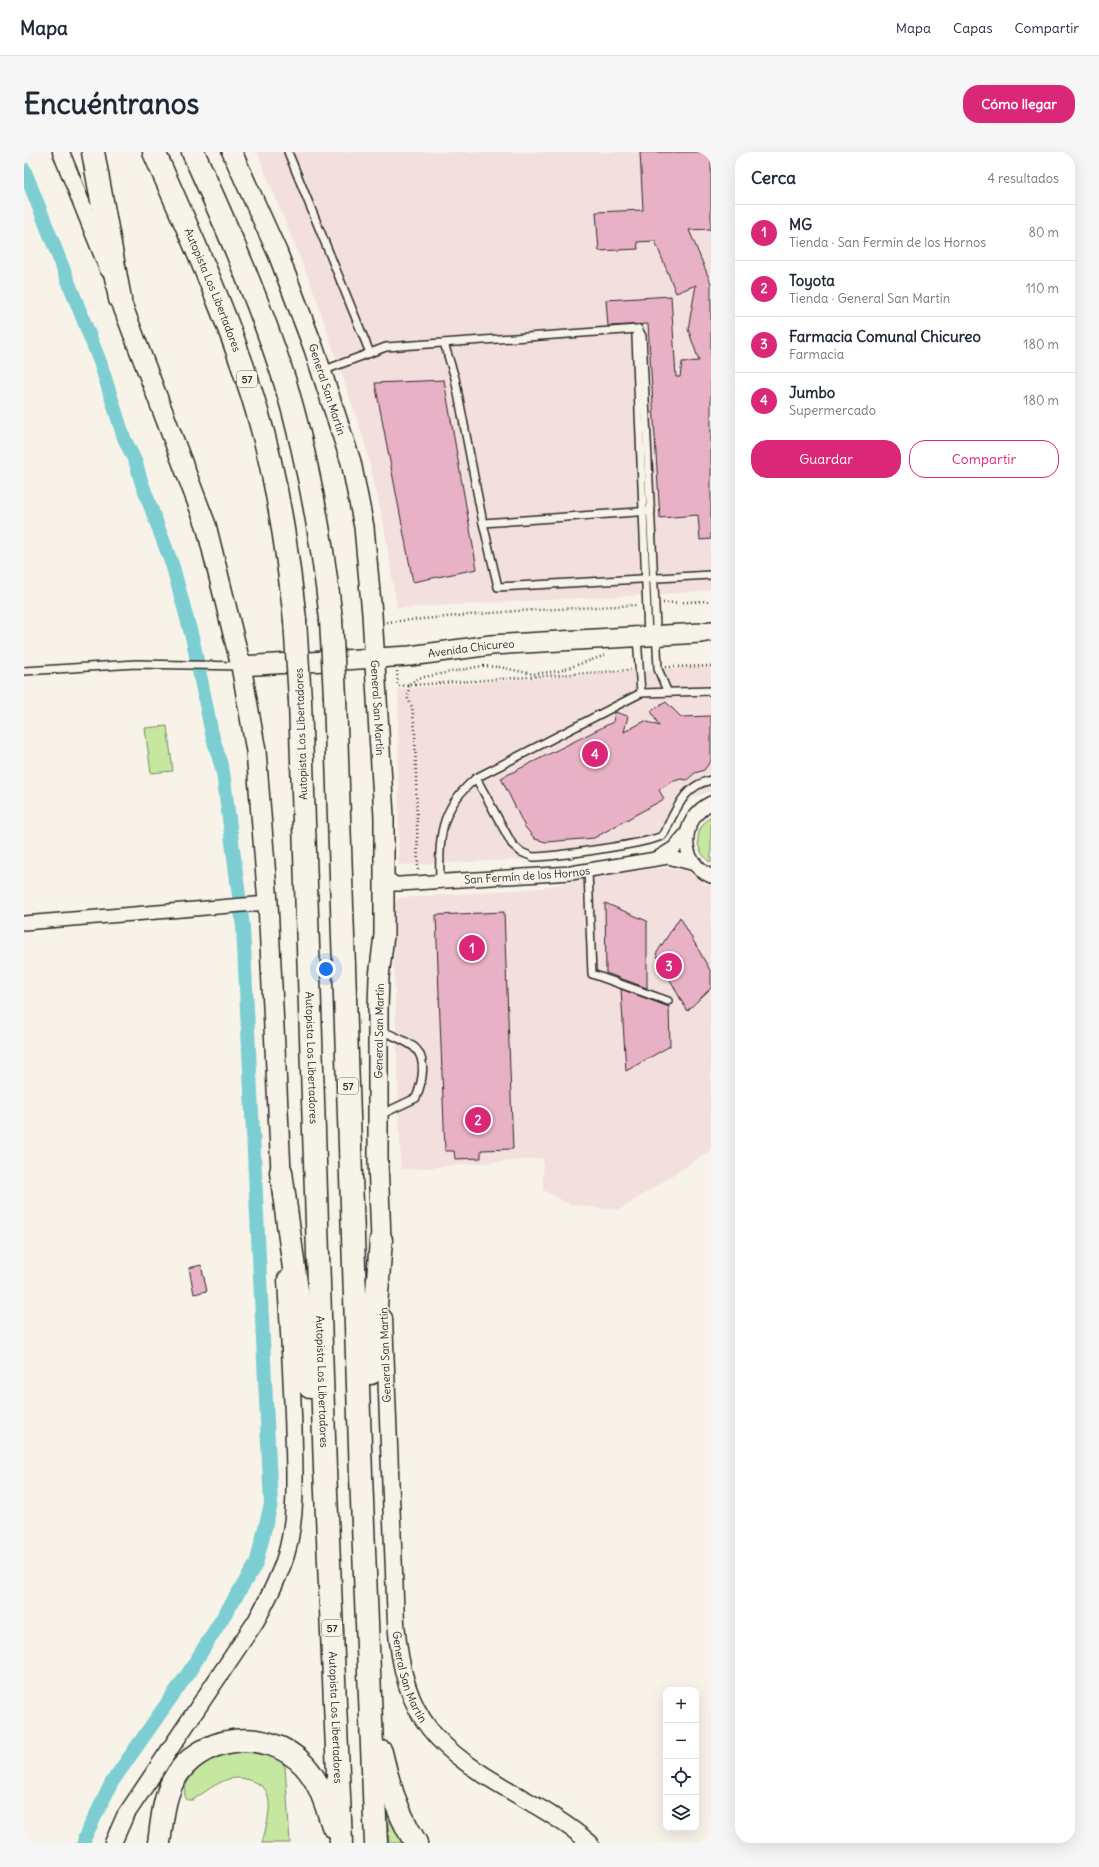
<!DOCTYPE html>
<html lang="es">
<meta charset="utf-8">
<style>
:root{--surface:#fff;--page:#f6f6f7;--text:#1f2937;--muted:#747a83;--line:#e0e1e3;--accent:#db2777}
body{margin:0;font-family:Delius,sans-serif;background:var(--page);color:var(--text)}
.controls{position:absolute;right:12px;bottom:12px;display:grid;overflow:hidden;border-radius:8px;box-shadow:0 4px 16px #0002}
.controls button{width:36px;height:36px;display:grid;place-items:center;padding:0;border:0;border-bottom:1px solid var(--line);background:var(--surface);color:var(--text);font:20px sans-serif}
.you{position:absolute;left:302px;top:817px;width:14px;height:14px;margin:-10px;border:3px solid #fff;border-radius:50%;background:#1a73e8;box-shadow:0 0 0 6px #1a73e833}
.badge{display:grid;place-items:center;width:26px;height:26px;border-radius:50%;background:var(--accent);color:#fff;font-size:13px;font-weight:700}
.pin{position:absolute;translate:-50% -50%;border:2px solid #fff;box-shadow:0 1px 4px #0006}
.list{margin:0;padding:0;list-style:none}
h2{display:flex;justify-content:space-between;align-items:center;height:52px;margin:0;padding:0 16px;font-size:17px}
h2 small{font-size:13px;font-weight:400;color:var(--muted)}
.list li{display:grid;grid-template-columns:26px 1fr auto;gap:12px;align-items:center;box-sizing:border-box;height:56px;padding:0 16px;border-top:1px solid var(--line)}
.list b{display:block;font-size:15px;white-space:nowrap}
.list p{margin:0;font-size:13px;white-space:nowrap;color:var(--muted)}
.list em{font-size:13px;font-style:normal;color:var(--muted)}
.actions{display:flex;gap:8px;padding:12px 16px}
.actions a{flex:1;padding:9px 0;border:1px solid var(--accent);border-radius:16px;text-align:center;font-size:14px;color:var(--accent)}
.actions .main{background:var(--accent);color:#fff}
.icon{flex:none;width:22px;height:22px;fill:none;stroke:currentColor;stroke-width:2;stroke-linecap:round;stroke-linejoin:round}
.map{position:relative;flex:none;width:687px;height:1691px;overflow:hidden;border-radius:16px}
header{display:flex;align-items:center;gap:24px;box-sizing:border-box;height:56px;padding:0 20px;background:var(--surface);border-bottom:1px solid var(--line)}
header strong{font-size:19px}
nav{display:flex;gap:22px;margin-inline-start:auto;font-size:14px}
.intro{display:flex;align-items:center;justify-content:space-between;box-sizing:border-box;height:96px;padding:0 24px}
h1{margin:0;font-size:28px}
.button{padding:10px 18px;border-radius:16px;background:var(--accent);color:#fff;font-size:14px;font-weight:700}
main{display:flex;gap:24px;padding:0 24px}
aside{flex:1;background:var(--surface);border-radius:16px;box-shadow:0 4px 16px #0002}
.map>svg:first-child{display:block}
.built{fill:#f3dfde}
.green{fill:#c5e7a0;stroke:#788966}
.lines{fill:none;stroke-linecap:round;stroke-linejoin:round}
.canal{stroke:#7dced3;stroke-width:14}
.building{fill:#e9b1c5;stroke:#2b2b2b}
.service-casing{stroke:#2b2b2b;stroke-width:10}
.minor-casing{stroke:#2b2b2b;stroke-width:16}
.tertiary-casing{stroke:#2b2b2b;stroke-width:19}
.secondary-casing{stroke:#2b2b2b;stroke-width:22}
.motorway-casing{stroke:#2b2b2b;stroke-width:25}
.path{stroke:#2b2b2b;stroke-width:2.5;stroke-dasharray:1 3;stroke-linecap:butt}
.service{stroke:#f7f3e8;stroke-width:7}
.minor{stroke:#f7f3e8;stroke-width:13}
.tertiary{stroke:#f7f3e8;stroke-width:16}
.secondary{stroke:#f7f3e8;stroke-width:19}
.motorway{stroke:#f7f3e8;stroke-width:22}
.motorway-bridge-casing{stroke:#2b2b2b;stroke-width:25;stroke-linecap:butt}
.motorway-bridge{stroke:#f7f3e8;stroke-width:22}
.labels{text-anchor:middle;dominant-baseline:central;stroke-width:3;stroke-linejoin:round;paint-order:stroke}
.shield{fill:#f7f3e8;stroke:#686764;stroke-width:1}
.shield-label{font-size:10px;font-weight:bold;fill:#2b2b2b}
.street-label{font-size:11px;fill:#2b2b2b;stroke:#f7f3e8}
</style>
<header>
<strong>Mapa</strong>
<nav><a>Mapa</a><a>Capas</a><a>Compartir</a></nav>
</header>
<div class="intro"><h1>Encuéntranos</h1><a class="button">Cómo llegar</a></div>
<main>
<div class="map">
<svg width="687" height="1691" viewBox="0 0 687 1691">
<rect width="100%" height="100%" fill="#f7f3e8"/>
<filter id="ink" filterUnits="userSpaceOnUse"><feTurbulence type="fractalNoise" baseFrequency=".025" numOctaves="2"/><feDisplacementMap in="SourceGraphic" scale="8" xChannelSelector="R" yChannelSelector="G"/><feConvolveMatrix kernelMatrix="1 2 1 2 8 2 1 2 1" color-interpolation-filters="sRGB"/></filter>
<g filter="url(#ink)">
<g class="built">
<path d="M233 0H687V437L674 440 373 456 359 368 340 288 291 143Z"/>
<path d="M687 514V639L669 645 655 657 644 681 642 690 559 705 375 713 374 537 634 517Z"/>
<path d="M641 716 662 718 683 733H687V998L597 1057H579L545 1052 519 1038V1006L377 1018 368 756 375 746 517 736 585 722Z"/>
</g>
<g class="green">
<path d="M143 574 149 619 127 621 121 576Z"/>
<path d="M687 664V663V711C669 698 670 677 687 664Z"/>
<path d="M223 1596 251 1604 261 1614 266 1691H238C241 1678 248 1658 244 1645 243 1637 237 1633 230 1630 204 1618 189 1636 168 1648H163C151 1630 186 1605 201 1600 208 1598 216 1597 223 1596Z"/>
<path d="M362 1629 386 1691H365Z"/>
</g>
<g class="lines">
<path class="canal" d="M0 17 76 210 100 286 112 311 117 329 149 415 169 489 188 582 199 620 219 775 247 1352 232 1412 165 1520 88 1630 61 1685 60 1691"/>
</g>
<g class="building">
<path d="M616 0H687V77L665 78 687 131V387L676 388 674 363 636 366 624 172 584 174 582 148 647 144 652 225H656L658 210 675 209 664 177 672 133 652 141 631 89 613 90 614 97 575 99 572 60 619 58Z"/>
<path d="M420 228 453 417 389 430 351 231Z"/>
<path d="M642 550 657 565 687 564V609L680 618 671 621 663 628 657 627 647 630 635 638 640 647 570 686 522 690 511 687 501 675 477 626 589 570 591 560 604 564 600 580 621 569 635 574 627 559Z"/>
<path d="M581 751 623 769V836L582 821Z"/>
<path d="M480 760 489 997 457 998V1006L431 1007 430 999H421L412 763Z"/>
<path d="M656 765 687 820V836L663 859 632 802Z"/>
<path d="M597 837 645 855 646 894 602 919Z"/>
<path d="M177 1113 183 1139 170 1142 165 1116Z"/>
</g>
<g class="lines">
<defs>
<g id="service">
<path d="M264 0 346 201"/>
<path d="M614 177 618 184 634 517 643 539"/>
<path d="M614 177 612 184 624 484"/>
<path d="M420 191 431 226 459 371 627 359"/>
<path d="M298 219 362 195 614 177"/>
<path d="M459 371 474 435 687 423"/>
<path d="M613 485 617 541"/>
<path d="M0 519 112 512 217 514"/>
<path d="M452 626 488 692 497 700 509 705C526 705 630 691 639 683 642 680 644 673 646 669 656 649 664 633 687 628"/>
<path d="M564 719 568 822 644 849"/>
<path d="M416 730C415 685 415 657 452 626L617 541 687 539"/>
<path d="M356 963 392 946C398 931 404 907 390 895 381 888 367 883 356 878"/>
</g>
<g id="minor">
<path d="M687 651C656 666 653 710 687 724"/>
<path d="M634 706 650 696 663 681"/>
<path id="s1" d="M360 724 371 732H376L547 721 644 705 671 712"/>
<path d="M0 771 244 751"/>
</g>
<g id="tertiary">
<path d="M37 0 84 117"/>
<path id="s2" d="M360 1166 372 1471C380 1570 413 1597 495 1644 520 1658 544 1672 566 1691"/>
<path d="M89 1691 101 1664 232 1469C244 1447 255 1426 262 1403 272 1368 271 1332 270 1297 269 1240 265 1184 262 1127"/>
</g>
<g id="secondary">
<path id="s3" d="M208 0 254 102 290 197 327 310 340 375 348 462 360 665V783L355 825 354 857V1009L357 1088"/>
<path d="M96 147 182 373 217 514 232 599 244 751 257 1020"/>
<path id="s4" d="M217 514 386 504 467 493 677 481 687 479"/>
</g>
<g id="motorway">
<path d="M69 0 96 147"/>
<path id="s5" d="M130 0C167 84 206 168 232 256 253 325 263 397 271 468"/>
<path d="M169 0C203 75 236 151 261 230 284 307 298 387 307 467"/>
<path d="M311 545 337 1324 352 1691"/>
<path id="s6" d="M276 548 301 1317 317 1691"/>
<path d="M257 1020 286 1235"/>
<path d="M347 1221 357 1088"/>
<path d="M357 1600C364 1632 374 1663 392 1691"/>
<path d="M135 1691C138 1671 139 1650 148 1631 173 1582 243 1574 280 1613 296 1630 302 1653 309 1674"/>
</g>
</defs>
<use href="#service" class="service-casing"/>
<use href="#minor" class="minor-casing"/>
<use href="#tertiary" class="tertiary-casing"/>
<use href="#secondary" class="secondary-casing"/>
<use href="#motorway" class="motorway-casing"/>
<g class="path">
<path d="M639 451 687 449"/>
<path d="M363 470 492 459 614 453"/>
<path d="M642 515 687 514"/>
<path d="M373 519 374 534 607 518"/>
<path d="M394 718 391 578 388 555 384 547 385 532 395 526 458 514 475 515 509 522 535 519 582 503"/>
</g>
<use href="#service" class="service"/>
<use href="#minor" class="minor"/>
<use href="#tertiary" class="tertiary"/>
<use href="#secondary" class="secondary"/>
<use href="#motorway" class="motorway"/>
<defs>
<g id="motorway-bridge">
<path d="M307 467 311 545"/>
<path d="M271 468 276 548"/>
</g>
</defs>
<use href="#motorway-bridge" class="motorway-bridge-casing"/>
<use href="#motorway-bridge" class="motorway-bridge"/>
</g>
</g>
<g class="labels">
<g class="shield">
<rect x="213" y="219" width="20" height="16" rx="3"/>
<rect x="314" y="926" width="20" height="16" rx="3"/>
<rect x="298" y="1468" width="20" height="16" rx="3"/>
</g>
<g class="shield-label">
<text x="223" y="227">57</text>
<text x="324" y="934">57</text>
<text x="308" y="1476">57</text>
</g>
<g class="street-label">
<text stroke="none"><textPath href="#s5" startOffset="150">Autopista Los Libertadores</textPath></text>
<text stroke="none"><textPath href="#s3" startOffset="256">General San Martín</textPath></text>
<text stroke="none"><textPath href="#s4" startOffset="231">Avenida Chicureo</textPath></text>
<text stroke="none"><textPath href="#s3" startOffset="580">General San Martín</textPath></text>
<text transform="translate(277 582) rotate(-92)">Autopista Los Libertadores</text>
<text stroke="none"><textPath href="#s1" startOffset="146">San Fermín de los Hornos</textPath></text>
<text transform="translate(355 879) rotate(-89)">General San Martín</text>
<text stroke="none"><textPath href="#s6" startOffset="358">Autopista Los Libertadores</textPath></text>
<text transform="translate(361 1203) rotate(-92)">General San Martín</text>
<text stroke="none"><textPath href="#s6" startOffset="682">Autopista Los Libertadores</textPath></text>
<text stroke="none"><textPath href="#s2" startOffset="361">General San Martín</textPath></text>
<text stroke="none"><textPath href="#s6" startOffset="1018">Autopista Los Libertadores</textPath></text>
</g>
</g>
</svg>
<div class="controls">
<button>+</button>
<button>−</button>
<button><svg class="icon" aria-label="locate" viewBox="0 0 24 24"><circle cx="12" cy="12" r="6"/><path d="M12 2v4M12 18v4M2 12h4M18 12h4"/></svg></button>
<button><svg class="icon" aria-label="layers" viewBox="0 0 24 24"><path d="M12 4l9 5-9 5-9-5zM3 14l9 5 9-5"/></svg></button>
</div>
<div class="you"></div>
<div class="pin badge" style="left:448px;top:796px">1</div>
<div class="pin badge" style="left:454px;top:968px">2</div>
<div class="pin badge" style="left:645px;top:814px">3</div>
<div class="pin badge" style="left:571px;top:602px">4</div>
</div>
<aside>
<h2>Cerca<small>4 resultados</small></h2>
<ul class="list">
<li><span class="badge">1</span><div><b>MG</b><p>Tienda · San Fermín de los Hornos</p></div><em>80 m</em></li>
<li><span class="badge">2</span><div><b>Toyota</b><p>Tienda · General San Martín</p></div><em>110 m</em></li>
<li><span class="badge">3</span><div><b>Farmacia Comunal Chicureo</b><p>Farmacia</p></div><em>180 m</em></li>
<li><span class="badge">4</span><div><b>Jumbo</b><p>Supermercado</p></div><em>180 m</em></li>
</ul>
<div class="actions"><a class="main">Guardar</a><a>Compartir</a></div>
</aside>
</main>
